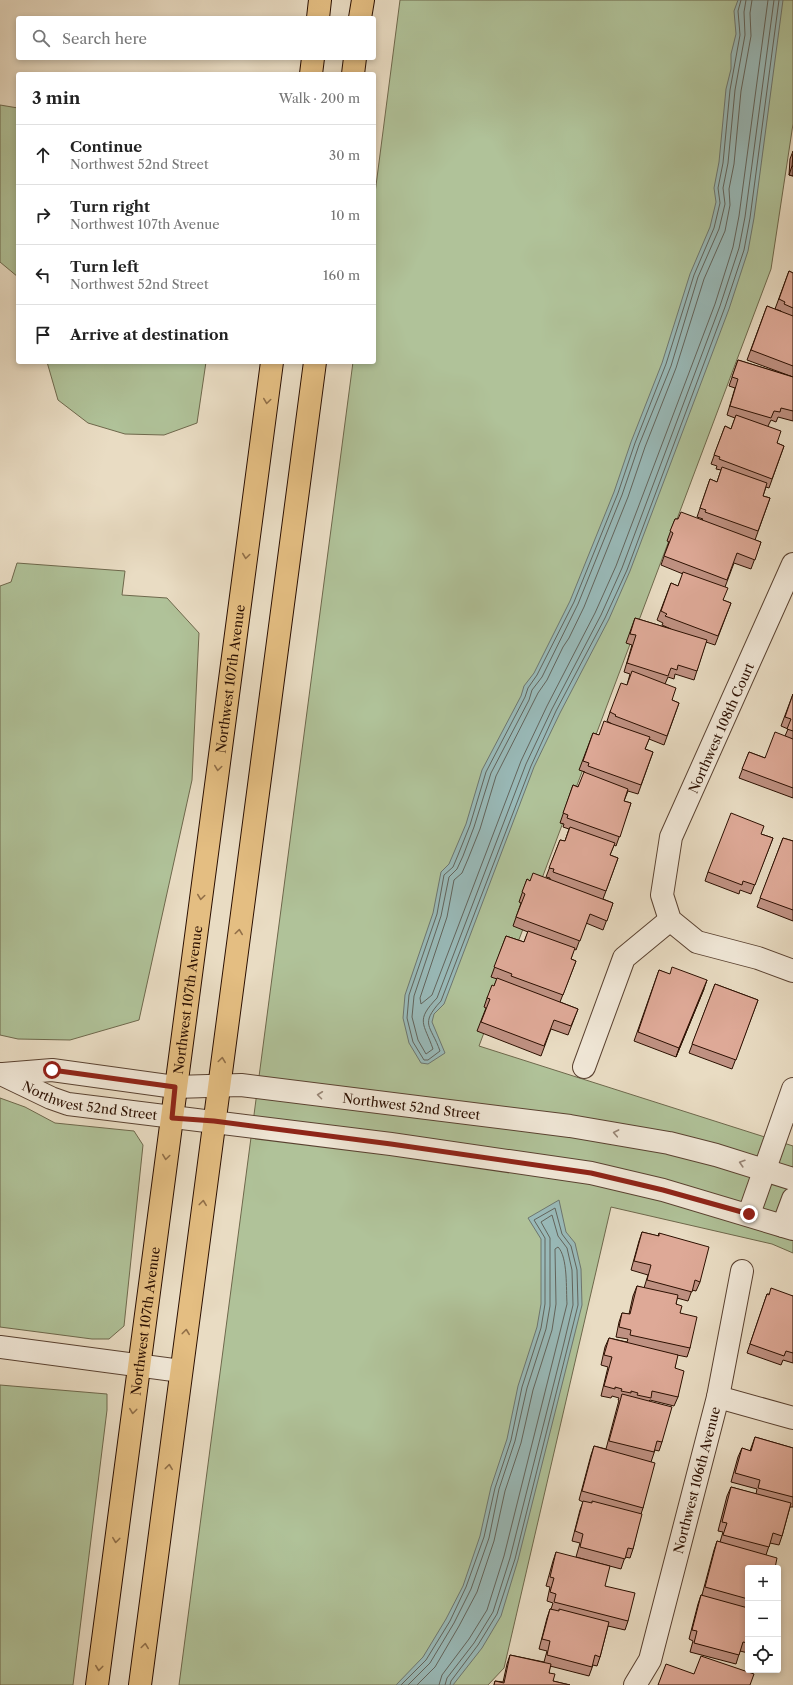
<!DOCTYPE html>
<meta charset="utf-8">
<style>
:root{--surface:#fff;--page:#f6f6f6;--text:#222;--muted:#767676;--line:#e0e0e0}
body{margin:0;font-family:"Libre Caslon Text",serif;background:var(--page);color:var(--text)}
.controls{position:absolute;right:12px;bottom:12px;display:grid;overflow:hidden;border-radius:4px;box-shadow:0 2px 6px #0003}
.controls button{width:36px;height:36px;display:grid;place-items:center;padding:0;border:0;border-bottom:1px solid var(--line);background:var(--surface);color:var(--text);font:20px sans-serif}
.stop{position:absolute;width:12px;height:12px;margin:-9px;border:3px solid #8f2418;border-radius:50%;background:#fff}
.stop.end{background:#8f2418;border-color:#fff;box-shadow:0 1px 4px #0008}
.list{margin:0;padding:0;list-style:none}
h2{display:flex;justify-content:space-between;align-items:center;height:52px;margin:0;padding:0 16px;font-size:17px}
h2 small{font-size:13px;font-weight:400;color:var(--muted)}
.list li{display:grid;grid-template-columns:26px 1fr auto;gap:12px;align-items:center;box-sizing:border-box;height:60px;padding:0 16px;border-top:1px solid var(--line)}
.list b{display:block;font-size:15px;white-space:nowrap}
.list p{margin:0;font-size:13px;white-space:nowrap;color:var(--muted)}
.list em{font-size:13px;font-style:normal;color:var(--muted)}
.icon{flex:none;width:22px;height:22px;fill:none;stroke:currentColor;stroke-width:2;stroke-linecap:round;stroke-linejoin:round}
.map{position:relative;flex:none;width:793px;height:1685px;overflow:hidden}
.search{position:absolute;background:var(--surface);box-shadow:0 2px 6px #0003;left:16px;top:16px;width:360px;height:44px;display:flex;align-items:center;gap:10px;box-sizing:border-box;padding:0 14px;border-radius:4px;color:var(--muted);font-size:15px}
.panel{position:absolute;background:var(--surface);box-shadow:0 2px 6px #0003;left:16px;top:72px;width:360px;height:292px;border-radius:4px}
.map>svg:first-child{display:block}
.green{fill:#b0c299;stroke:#6e684c}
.water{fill:#99bab9;stroke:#6d766f}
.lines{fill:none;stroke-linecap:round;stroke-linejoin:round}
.shore{stroke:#62645c;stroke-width:1}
.minor-casing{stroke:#5a4231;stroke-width:24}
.major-casing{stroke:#2b0f00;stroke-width:24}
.minor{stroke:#f1e8d8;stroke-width:22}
.major{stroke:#e4be82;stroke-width:22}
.wall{fill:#bf9182;stroke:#2b0f00}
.shaded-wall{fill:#9b766a;stroke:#2b0f00}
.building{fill:#dea997;stroke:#2b0f00}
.oneway{stroke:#916f48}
.oneway2{stroke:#988677}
.route{stroke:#8f2418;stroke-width:5}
.labels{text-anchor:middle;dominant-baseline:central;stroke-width:4;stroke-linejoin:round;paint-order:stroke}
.street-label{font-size:13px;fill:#2b0f00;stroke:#f1e8d8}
</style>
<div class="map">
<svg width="793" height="1685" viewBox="0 0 793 1685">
<rect width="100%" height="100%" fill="#e9dcc3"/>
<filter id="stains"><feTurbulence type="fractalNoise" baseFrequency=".005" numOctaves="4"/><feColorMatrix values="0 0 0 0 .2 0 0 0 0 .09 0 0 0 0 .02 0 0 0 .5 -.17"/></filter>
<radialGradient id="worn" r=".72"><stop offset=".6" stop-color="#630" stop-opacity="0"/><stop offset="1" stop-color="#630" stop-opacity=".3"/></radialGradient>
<g class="green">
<path d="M400 0H793V124L771 269 479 1046 793 1146V1253L772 1244 611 1207 504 1668 488 1685H179L353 362H374V201Z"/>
<path d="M0 105 18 108V277L0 262Z"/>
<path d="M47 362H206L197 423 164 435 125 434 88 423 58 400Z"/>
<path d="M17 563 125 571 122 595 167 598 199 633 192 780 139 1020 70 1040 18 1039 0 1035V586L11 582Z"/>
<path d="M0 1098 25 1107 55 1123 134 1131 143 1145 124 1326 109 1339H92L0 1327Z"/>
<path d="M0 1385 107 1394V1410L73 1685H0Z"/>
</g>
<g class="water">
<path d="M738 0H783L754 218 748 251 729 309 630 571 609 619 560 713 534 767 444 1004 434 1014 432 1022 445 1053 428 1064 421 1063 409 1043 403 1018 405 995 433 913 441 872 449 864 466 824 482 770 521 696 524 686 534 673 570 601 614 492 631 442 662 363 690 274 710 227 716 202 714 188 719 162 726 89 731 69V54L736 34 734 11Z"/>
<path d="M559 1200 566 1232 575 1243 581 1269 582 1305 518 1560 501 1616 482 1648 453 1685H396L423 1657 446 1619 463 1586 480 1536 491 1487 507 1439 518 1386 537 1327 541 1304V1239L528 1218Z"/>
</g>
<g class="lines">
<g class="shore">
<path d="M741 0 738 11 740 35 730 90 723 163 718 188 720 203 714 228 694 275 666 364 635 443 618 493 574 602 537 675 528 688 525 697 486 772 470 825 458 855 453 867 444 875 437 914 409 995 407 1018 413 1042 424 1060H428L440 1051C431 1025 419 1025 441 1001L531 766 556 711 605 618 627 570 725 307 744 250 750 218 779 0"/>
<path d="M746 0 744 12 745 35 735 90 728 163 723 188 725 204 719 229 698 277 671 366 639 445 622 495 578 604 542 677 532 690 529 700 491 773 474 827 463 856 457 869 449 877 441 916 414 996 412 1017 418 1040 426 1054 433 1049C424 1023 415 1021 437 998L526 764 552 709 601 615 622 568 720 306 739 248 745 217 774 0"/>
<path d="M752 0 750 13 751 36 741 91 734 164 729 189 730 205 725 231 704 279 676 368 645 447 628 497 584 607 569 638 563 647 547 680 538 693 496 776 480 829 468 859 462 873 454 880 447 917 420 998 421 1004 432 995 521 761 547 706 595 613 616 566 715 304 733 247 739 216 768 0"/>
<path d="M401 1685 426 1660 450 1621 466 1587 484 1537 495 1488 511 1440 522 1387 541 1328 545 1304V1238L534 1220 555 1208 562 1234 571 1246 577 1270 578 1305 515 1559 497 1614 478 1645 451 1681 450 1685"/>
<path d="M408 1685 430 1663 454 1623 471 1589 489 1538 499 1489 515 1441 527 1388 546 1329 550 1306V1238L541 1222 552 1215 558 1236 567 1248 572 1270 573 1305 563 1347 510 1558 493 1612 474 1643 447 1678 445 1685"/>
<path d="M417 1685 435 1667 459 1626 477 1592 494 1541 505 1491 521 1443 533 1390 552 1330 556 1304 555 1249 558 1247C568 1257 566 1290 567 1304L504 1556 487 1610 469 1639 442 1675 439 1685"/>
</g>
<defs>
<g id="minor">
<path d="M793 564 671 837 662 895 670 920 697 942 758 958 793 971"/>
<path d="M584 1067 624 958 670 920"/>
<path id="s1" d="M1 1074 51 1098 68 1104 391 1144 591 1173 663 1190 793 1229"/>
<path id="s2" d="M3 1074 52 1070 175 1087 241 1085 570 1126 669 1143 716 1155 793 1179"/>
<path d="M749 1214 793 1089"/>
<path d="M783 1226 793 1199"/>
<path d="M0 1347 181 1371"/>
<path d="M718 1397 793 1418"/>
<path id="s3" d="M635 1685 650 1660 718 1397 742 1271"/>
</g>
<g id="major">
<path d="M318 18 320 0"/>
<path d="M360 18 363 0"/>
<path d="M311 74 313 58"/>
<path d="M353 74 355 58"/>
<path id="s4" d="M97 1685 272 362"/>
<path d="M140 1685 315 362"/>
</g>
</defs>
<use href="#minor" class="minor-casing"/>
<use href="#major" class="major-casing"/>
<use href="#minor" class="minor"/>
<use href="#major" class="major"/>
</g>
<g class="wall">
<path d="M793 151V176L789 175 790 159Z"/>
<path d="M789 271 793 273V377L747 360 767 306 781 312V311L775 309Z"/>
<path d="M738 360 793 377V421L778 417 776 422 771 420 768 426 777 443 784 446 769 488 766 487 763 496 770 498 755 540 761 542 751 569 734 563 725 587 723 600 731 603 715 645 706 642 694 680 675 674 674 679 668 677 665 684 672 700 679 703 664 745 649 739 645 749 653 752 638 794 628 791 624 801 631 803 616 846 614 845 610 855 618 858 603 899 613 903 603 930 586 923 576 950 574 949 571 959 576 961 560 1002 578 1009 568 1035 551 1029 541 1056 477 1031 486 1008 484 1007 487 998 494 986 497 979 491 977 506 936 524 942 528 932 513 926 521 903 519 902 527 879 530 881 550 879V878L546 877 560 840 565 841 569 829 563 827 564 824 560 823 573 785 578 787 585 773V772L579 770 593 733 599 735 612 724 607 721 610 712 627 685 630 674 624 672 632 645 626 643 635 618 671 629 662 625 663 623 657 620 671 583 678 586 683 574 661 565 669 542 667 541 675 519H678L702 520 703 519 697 517 710 479 717 482 721 470 716 469 717 466 711 464 725 426 731 429 735 418 727 415 735 388 729 386Z"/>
<path d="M793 694V798L739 778 749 752 765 758 785 736 788 729 781 726Z"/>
<path d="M761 834 773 838 751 894 740 890 739 894 705 881 708 872Z"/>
<path d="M783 838 793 841V921L757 907Z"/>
<path d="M659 970 704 989 676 1057 634 1041Z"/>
<path d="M715 984 758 1000 732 1069 689 1053Z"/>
<path d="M642 1232 658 1236 659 1233 700 1282 696 1291 692 1290 688 1301 677 1298 676 1304 680 1313 690 1348 687 1357 677 1355 675 1368 678 1397 674 1406 650 1400 649 1401 662 1442 659 1451 655 1450 651 1462 643 1508 641 1514 633 1549 630 1558 625 1557 621 1569 576 1557 580 1543 572 1541 580 1510 583 1502 579 1500 591 1455 594 1446 606 1449 619 1400H618L619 1398 612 1396 611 1398 601 1396 608 1367 601 1365 605 1347 609 1338 627 1342 628 1339 616 1337 619 1322 622 1313 629 1314 633 1296 637 1286 644 1288 648 1275 631 1270 639 1241Z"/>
<path d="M767 1294H769L793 1296V1363L783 1360 781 1365 747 1353Z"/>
<path d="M755 1437 793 1448V1507H790L782 1536 779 1545 770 1543 766 1555 748 1568V1653L740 1651 736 1664 690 1652 693 1641 689 1639 698 1604 701 1595H702L714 1550 717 1541 720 1542 723 1532 718 1531 727 1496 731 1487 756 1494 757 1489 731 1482 738 1457 742 1448 750 1451Z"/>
<path d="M556 1552 605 1586 628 1621 625 1630 608 1626 600 1657 597 1666 593 1665 589 1676 550 1666 549 1673 553 1681 570 1685H494L495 1681 503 1682 507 1664 510 1655 544 1662 547 1651 539 1649 547 1618 550 1609H551L553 1603 547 1601 550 1587 546 1586 553 1561Z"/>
</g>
<g class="shaded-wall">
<path d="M792 166H793V176L789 175Z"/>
<path d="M707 980 704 989 676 1057 679 1048Z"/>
</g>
<g class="building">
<path d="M793 154V166H792Z"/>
<path d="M789 271 793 273V308L784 304 785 302 779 299Z"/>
<path d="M767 306 793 316V366L751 350Z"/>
<path d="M738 360 793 377V411L781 408 780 412 774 411 771 418 730 406 738 379 732 377Z"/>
<path d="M736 415 781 431 777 443 784 446 772 479 719 459 720 457 714 455 725 426 731 429Z"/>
<path d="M722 467 767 483 763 496 770 498 758 531 705 512 706 510 700 508 710 479 717 482Z"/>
<path d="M681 512 761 542 755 560 737 553 727 580 664 556 673 533 670 531 675 519H678Z"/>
<path d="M683 572 728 588 723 600 731 603 718 636 665 616 667 614 661 611 671 583 678 586Z"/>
<path d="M635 618 707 640 697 671 678 665 677 670 671 668 668 676 627 663 636 635 630 634Z"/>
<path d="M632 671 676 688 672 700 679 703 667 736 615 716 616 715 610 712 621 683 627 685Z"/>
<path d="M793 694V731L787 729 791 719 785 717Z"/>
<path d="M604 721 650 737 645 749 653 752 641 785 588 766 589 763 583 761 593 733 599 735Z"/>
<path d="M775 732 793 739V788L742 769 749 752 765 758Z"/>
<path d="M584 772 628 789 624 801 631 803 620 837 567 818 568 815 563 813 573 785 578 787Z"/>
<path d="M731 813 764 826 761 834 773 838 755 885 743 881 742 885 708 872Z"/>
<path d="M570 827 615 843 610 855 618 858 606 891 553 872 554 869 549 868 560 840 565 841Z"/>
<path d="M783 838 793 841V910L760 898Z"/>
<path d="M533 873 613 903 607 921 590 914 580 941 516 917 525 894 522 892 527 879 530 881Z"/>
<path d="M528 931 575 948 571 959 576 961 563 995 511 976 512 974 494 967 506 936 524 942Z"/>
<path d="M672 967 707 980 679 1048 638 1032 659 970 670 974Z"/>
<path d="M497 978 578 1009 571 1026 554 1020 544 1046 481 1022 490 999 487 998 492 985 494 986Z"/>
<path d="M715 984 758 1000 736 1060 692 1044Z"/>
<path d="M642 1232 659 1236V1233L709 1247 700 1282 695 1280 692 1292 647 1280 651 1265 634 1261Z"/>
<path d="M637 1286 678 1295 676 1304 682 1306 680 1313 697 1317 690 1348 630 1335 631 1330 619 1327 622 1313 630 1314Z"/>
<path d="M771 1288 793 1296V1353L786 1351 784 1356 750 1344 767 1294 769 1295Z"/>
<path d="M609 1338 678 1355 675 1368 684 1371 678 1397 652 1391 651 1398 637 1395 638 1393 631 1391V1393L621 1391 622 1389 615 1387V1389L604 1386 612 1357 604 1355Z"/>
<path d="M622 1394 672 1407 662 1442 657 1441 654 1452 609 1441Z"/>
<path d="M755 1437 793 1448V1497L758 1488 760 1480 735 1473 742 1448 751 1451Z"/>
<path d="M594 1446 655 1463 643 1508 582 1491Z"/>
<path d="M731 1487 791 1503 782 1536 773 1533 769 1547 723 1535 727 1523 722 1522Z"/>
<path d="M583 1501 592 1503V1501L642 1514 633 1549 628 1548 625 1559 580 1547 583 1534 575 1531Z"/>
<path d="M717 1541 777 1558 775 1568H748V1599L705 1587Z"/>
<path d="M556 1552 610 1566 605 1586 635 1593 628 1621 554 1602 556 1594 550 1592 554 1578 550 1577Z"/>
<path d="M701 1595 748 1608V1643L743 1642 739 1655 694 1643 697 1631 692 1630Z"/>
<path d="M550 1609 559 1611V1609L609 1622 600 1657 595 1655 592 1667 547 1655 550 1641 542 1639Z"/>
<path d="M510 1655 551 1664 549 1673 555 1674 553 1681 570 1685H494L495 1681 504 1683Z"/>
<path d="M701 1656 754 1674 750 1685H658L666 1664 694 1674Z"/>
</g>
<defs><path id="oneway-chevron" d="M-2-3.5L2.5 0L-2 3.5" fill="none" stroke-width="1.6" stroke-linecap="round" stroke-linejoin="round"/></defs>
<g class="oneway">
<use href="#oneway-chevron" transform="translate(267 401) rotate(98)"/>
<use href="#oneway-chevron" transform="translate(246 556) rotate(98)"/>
<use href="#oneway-chevron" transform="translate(218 768) rotate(98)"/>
<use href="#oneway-chevron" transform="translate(201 897) rotate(98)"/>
<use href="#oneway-chevron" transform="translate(239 932) rotate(-82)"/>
<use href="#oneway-chevron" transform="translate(222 1060) rotate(-82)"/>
<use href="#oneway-chevron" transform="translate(166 1157) rotate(98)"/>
<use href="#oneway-chevron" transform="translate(203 1203) rotate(-83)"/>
<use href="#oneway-chevron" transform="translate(186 1332) rotate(-83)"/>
<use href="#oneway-chevron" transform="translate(133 1411) rotate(97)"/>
<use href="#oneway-chevron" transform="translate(169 1467) rotate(-83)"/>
<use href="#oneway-chevron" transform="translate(116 1540) rotate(97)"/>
<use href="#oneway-chevron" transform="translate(145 1646) rotate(-82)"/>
<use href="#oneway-chevron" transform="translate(99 1668) rotate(97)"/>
</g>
<g class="oneway2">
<use href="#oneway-chevron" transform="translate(320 1095) rotate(-173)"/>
<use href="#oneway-chevron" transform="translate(616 1133) rotate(-169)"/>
<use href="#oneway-chevron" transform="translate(742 1163) rotate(-163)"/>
</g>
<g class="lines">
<path class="route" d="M52 1070 175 1087 172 1118 214 1121 391 1144 591 1173 663 1190 749 1214"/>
</g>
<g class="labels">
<g class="street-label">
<text stroke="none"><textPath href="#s4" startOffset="1015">Northwest 107th Avenue</textPath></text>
<text transform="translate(721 728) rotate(-66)">Northwest 108th Court</text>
<text stroke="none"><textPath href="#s4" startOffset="691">Northwest 107th Avenue</textPath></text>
<text stroke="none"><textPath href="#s1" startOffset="94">Northwest 52nd Street</textPath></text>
<text stroke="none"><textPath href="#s2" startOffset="411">Northwest 52nd Street</textPath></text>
<text stroke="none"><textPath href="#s4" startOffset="367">Northwest 107th Avenue</textPath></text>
<text stroke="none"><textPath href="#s3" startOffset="215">Northwest 106th Avenue</textPath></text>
</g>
</g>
<rect width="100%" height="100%" filter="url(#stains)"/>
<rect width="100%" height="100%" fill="url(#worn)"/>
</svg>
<div class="controls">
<button>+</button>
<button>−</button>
<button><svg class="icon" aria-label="locate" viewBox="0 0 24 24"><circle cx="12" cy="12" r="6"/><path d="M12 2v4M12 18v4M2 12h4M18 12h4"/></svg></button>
</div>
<div class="stop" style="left:52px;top:1070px"></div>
<div class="stop end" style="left:749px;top:1214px"></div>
<div class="search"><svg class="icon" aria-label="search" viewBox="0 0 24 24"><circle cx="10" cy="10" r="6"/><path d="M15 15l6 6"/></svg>Search here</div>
<section class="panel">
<h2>3 min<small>Walk · 200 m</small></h2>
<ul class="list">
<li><svg class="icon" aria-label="ahead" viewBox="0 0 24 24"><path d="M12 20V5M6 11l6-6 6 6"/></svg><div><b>Continue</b><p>Northwest 52nd Street</p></div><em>30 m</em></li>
<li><svg class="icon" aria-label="right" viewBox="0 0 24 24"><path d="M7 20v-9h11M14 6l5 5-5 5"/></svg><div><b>Turn right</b><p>Northwest 107th Avenue</p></div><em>10 m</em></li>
<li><svg class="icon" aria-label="left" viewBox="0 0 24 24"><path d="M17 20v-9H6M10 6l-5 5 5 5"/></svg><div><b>Turn left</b><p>Northwest 52nd Street</p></div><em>160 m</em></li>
<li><svg class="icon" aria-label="arrive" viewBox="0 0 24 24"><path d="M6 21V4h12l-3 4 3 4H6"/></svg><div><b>Arrive at destination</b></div></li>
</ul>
</section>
</div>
